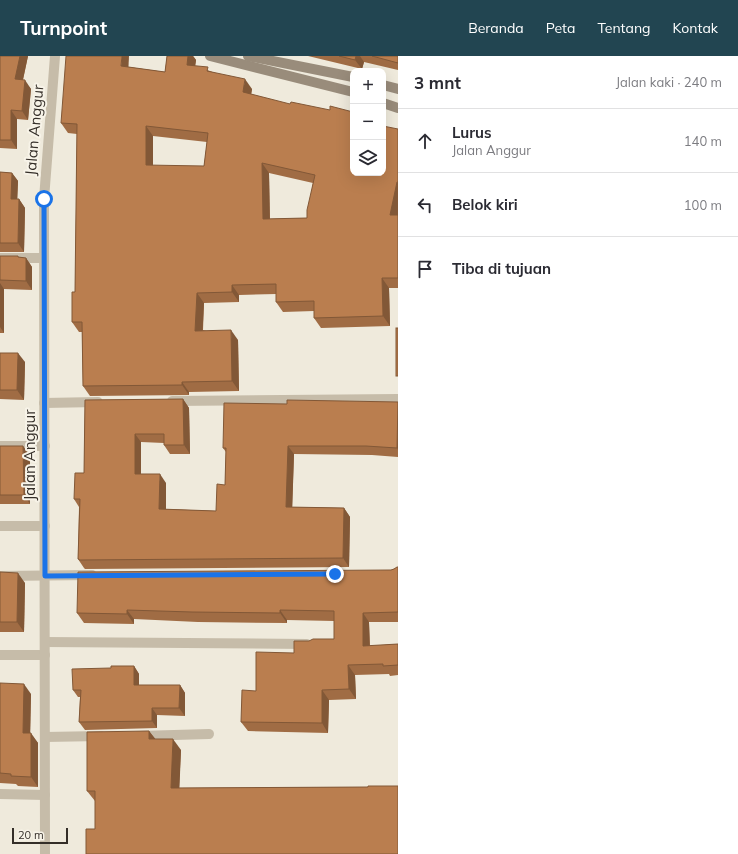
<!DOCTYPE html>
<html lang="id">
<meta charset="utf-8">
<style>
:root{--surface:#fff;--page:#f7f7f7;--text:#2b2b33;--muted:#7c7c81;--line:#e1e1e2;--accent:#224551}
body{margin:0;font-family:Mulish,sans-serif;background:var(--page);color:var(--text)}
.controls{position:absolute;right:12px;top:12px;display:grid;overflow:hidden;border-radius:8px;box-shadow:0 4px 16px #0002}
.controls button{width:36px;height:36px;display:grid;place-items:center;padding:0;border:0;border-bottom:1px solid var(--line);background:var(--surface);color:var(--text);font:20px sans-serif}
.scale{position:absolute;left:12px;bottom:10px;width:56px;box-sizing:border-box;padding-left:4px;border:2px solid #342e28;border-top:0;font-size:11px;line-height:14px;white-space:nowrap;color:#342e28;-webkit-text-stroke:3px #f7f3e8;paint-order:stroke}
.stop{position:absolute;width:12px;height:12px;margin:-9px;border:3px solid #1a73e8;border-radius:50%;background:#fff}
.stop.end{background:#1a73e8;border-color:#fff;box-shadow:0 1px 4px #0008}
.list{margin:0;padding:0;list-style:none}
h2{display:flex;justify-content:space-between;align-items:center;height:52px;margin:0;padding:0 16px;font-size:17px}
h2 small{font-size:13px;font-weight:400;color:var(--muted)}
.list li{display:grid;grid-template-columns:26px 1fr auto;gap:12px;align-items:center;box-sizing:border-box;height:64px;padding:0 16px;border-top:1px solid var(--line)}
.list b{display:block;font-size:15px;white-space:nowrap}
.list p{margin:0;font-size:13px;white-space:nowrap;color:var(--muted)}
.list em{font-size:13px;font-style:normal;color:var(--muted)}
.icon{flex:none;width:22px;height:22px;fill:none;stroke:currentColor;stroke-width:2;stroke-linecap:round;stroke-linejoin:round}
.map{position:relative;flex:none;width:398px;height:798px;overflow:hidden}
header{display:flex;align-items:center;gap:24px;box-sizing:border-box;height:56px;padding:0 20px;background:var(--accent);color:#fff}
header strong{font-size:19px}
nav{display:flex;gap:22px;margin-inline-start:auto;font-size:14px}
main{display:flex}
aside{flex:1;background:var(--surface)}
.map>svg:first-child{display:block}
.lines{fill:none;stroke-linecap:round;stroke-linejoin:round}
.service{stroke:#c6bca9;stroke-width:10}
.minor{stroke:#c6bca9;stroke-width:10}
.secondary{stroke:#998c7b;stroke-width:10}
.wall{fill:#a06c44;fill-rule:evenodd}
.shaded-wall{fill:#825837}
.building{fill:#ba7e4f;stroke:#825837;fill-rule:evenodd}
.route{stroke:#1a73e8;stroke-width:5}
.labels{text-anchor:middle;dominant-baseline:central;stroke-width:4;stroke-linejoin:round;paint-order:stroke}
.street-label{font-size:15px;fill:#342e28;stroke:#f7f3e8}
</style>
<header>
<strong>Turnpoint</strong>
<nav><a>Beranda</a><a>Peta</a><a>Tentang</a><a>Kontak</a></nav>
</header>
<main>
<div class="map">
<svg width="398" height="798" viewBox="0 0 398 798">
<rect width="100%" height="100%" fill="#efeadc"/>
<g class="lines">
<path class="service" d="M0 599H45"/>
<g class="minor">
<path d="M0 202H44"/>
<path d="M172 345 398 343"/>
<path d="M44 347 98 346"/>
<path d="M0 390H45"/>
<path d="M0 470H45"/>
<path d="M0 520 92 519"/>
<path d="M45 586 307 588"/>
<path d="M139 680 209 678"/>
<path d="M45 681 101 680"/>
<path d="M0 738 45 739"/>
<path d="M45 798 44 143 55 0"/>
</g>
<g class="secondary">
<path d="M210 0 353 36"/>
<path d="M248 0 353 21"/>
<path d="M383 29 398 33"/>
<path d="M383 47 398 52"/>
</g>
</g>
<g class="wall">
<path d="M0 0H28L23 24 31 33 28 64 17 63V93L0 92Z"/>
<path d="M167 0H193L196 4 195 10 210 15 252 33 251 38 353 117 398 73V232H389L390 270 321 272 314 262V255L283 256 276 246V238L239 239V246L204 247 203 274 238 284 239 335 189 336V339L90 340 83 330 82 276H79L72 266 75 236 77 78 68 77 61 67 129 11 165 16ZM153 80 207 86 204 110H153ZM269 117 313 127 307 162 270 163Z"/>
<path d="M308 0H398V14L364 6 362 13Z"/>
<path d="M0 116 12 117 18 125 17 143H19L25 152 24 196H0Z"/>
<path d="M0 200 26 202 32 211V234L4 233V277H0Z"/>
<path d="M0 297 25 306 24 344 0 343Z"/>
<path d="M183 343 189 352 190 398H170L164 389V387L141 386V418L166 427V453L216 455 225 429 226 396 223 392 287 348 398 346V401L372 399 294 398 292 451 344 452 350 461 349 511 85 513 84 512 78 503 79 451 74 443 84 417 85 344Z"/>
<path d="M0 390 30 399V448H0Z"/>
<path d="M398 511V566H369L370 590 398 588V619L390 620 389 618 355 619 356 643 329 644 328 677 248 675 241 666 256 635 294 597 309 585 334 583V565L287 564V567L198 566 134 563V568L84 567 77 557 391 514Z"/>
<path d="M0 516 25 527 24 576H0Z"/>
<path d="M134 610 139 618V629H180L185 637V660L157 659V672L85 674 79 666 80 641H78L73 634 111 612Z"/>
<path d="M0 627 31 638 30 677 38 687V731L18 730 16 728 0 727Z"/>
<path d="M149 675 155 683 181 694 179 732 368 731 398 730 95 773V745L87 735Z"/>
</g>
<g class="shaded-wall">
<path d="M20 0H28L21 32 15 23Z"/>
<path d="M122 0H129L128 20 121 10Z"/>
<path d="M188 0H193L196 4 194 19 187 9Z"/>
<path d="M356 0H360L364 6 362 13 355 4Z"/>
<path d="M245 23 252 33 250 46 243 36Z"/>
<path d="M25 24 31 33 28 64 22 55Z"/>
<path d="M11 54 17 63V93L11 84Z"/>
<path d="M146 70 153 80V120L146 109Z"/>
<path d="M262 107 269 117 270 173 263 163Z"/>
<path d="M12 117 18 125 17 152 11 143Z"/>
<path d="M397 126 398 127V163L390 159Z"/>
<path d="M19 143 25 152 24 196 18 187Z"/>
<path d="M26 202 32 211V234L26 225Z"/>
<path d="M382 222 389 232 390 270 383 260Z"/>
<path d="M0 227 4 233V277L0 271Z"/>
<path d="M232 229 239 239V246L232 236Z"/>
<path d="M197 237 204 247 202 285 195 275Z"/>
<path d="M231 274 238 284 239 335 232 325Z"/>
<path d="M18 297 25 306 24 344 17 334Z"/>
<path d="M182 326 189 336V339L182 329Z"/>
<path d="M183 343 189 352 190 398 184 389Z"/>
<path d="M398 346V394L397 392Z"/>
<path d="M135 378 141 386V426L135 418Z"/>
<path d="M23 390 30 399V448L24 439Z"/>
<path d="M288 390 294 398 292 460 286 451Z"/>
<path d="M160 418 166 427V461L159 453Z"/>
<path d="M344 452 350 461 349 511 343 502Z"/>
<path d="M18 517 25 527 24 576 17 566Z"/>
<path d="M127 554 134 563V568L127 558Z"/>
<path d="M280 554 287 564V567L280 557Z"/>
<path d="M363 557 369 566 370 600 363 590Z"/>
<path d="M348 609 355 619 356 643 349 633Z"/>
<path d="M134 610 139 618V636L134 629Z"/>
<path d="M24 628 31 638 30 687 23 677Z"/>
<path d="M180 629 185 637V660L179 652Z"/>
<path d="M322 634 329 644 328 677 322 667Z"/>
<path d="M152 652 157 659V672L152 665Z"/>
<path d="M149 675 157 685 149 683Z"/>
<path d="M31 677 38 687V731L31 721Z"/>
<path d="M173 683 181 694 179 742 171 732Z"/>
</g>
<g class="building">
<path d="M0 0H20L15 23 25 24 22 55 11 54V84H0Z"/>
<path d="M66 0H122L121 10 165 16 167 0H188L187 9 208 11 207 15 245 23 243 36 290 48 291 46 330 54V50L353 56 352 62 353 63V117H383V70L398 73V126H397L390 159H398V222H382L383 260 314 262V245L276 246V228L232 229V236L197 237 195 275 231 274 232 325 182 326V329L83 330 82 266H72V236H75L77 68 61 67ZM146 70 208 77 204 110 146 109ZM262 107 315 119 307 154V162L263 163Z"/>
<path d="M339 0H356L355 4Z"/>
<path d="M372 0H398V7Z"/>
<path d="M0 116 12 117 11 143H19L18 187H0Z"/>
<path d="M0 200H18V201L26 202V225L0 224Z"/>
<rect x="396" y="272" width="2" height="48"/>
<path d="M0 297H18L17 334H0Z"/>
<path d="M183 343 184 389H164V378H135V418H160L159 453 216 455 217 428 225 429 226 392H223L224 347 287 348V344L398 346 397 392 366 390H288L286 451 344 452 343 502 79 504V503H78L80 443H74L75 417H84L85 344Z"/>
<path d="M0 390H23L24 439H0Z"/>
<path d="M397 511H398V556L363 557V590L398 588V609L383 610V608L348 609 349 633 322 634V667L241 666 242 634 256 635V596L294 597V585H309L313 583H334V555L280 554V557L192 556 127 554V558L77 557 78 516 391 514 394 513Z"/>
<path d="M0 516 18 517 17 566H0Z"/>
<path d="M111 610H134V629H180L179 652H152V665L79 666 81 634H73L72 613 111 612Z"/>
<path d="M0 627 24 628 23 677H31V721L11 720V718L0 717Z"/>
<path d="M149 675V683H173L171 732 368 731V730H398V798H86V773H95V735H87V676Z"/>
</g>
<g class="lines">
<path class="route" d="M44 143 45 520 335 518"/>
</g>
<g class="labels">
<g class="street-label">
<text transform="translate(34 74) rotate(-85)">Jalan Anggur</text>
<text transform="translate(29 399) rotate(-90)">Jalan Anggur</text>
</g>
</g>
</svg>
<div class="controls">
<button>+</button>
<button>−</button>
<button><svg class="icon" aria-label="layers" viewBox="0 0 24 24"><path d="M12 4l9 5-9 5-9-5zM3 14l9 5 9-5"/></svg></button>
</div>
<div class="scale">20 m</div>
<div class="stop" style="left:44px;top:143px"></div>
<div class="stop end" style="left:335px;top:518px"></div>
</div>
<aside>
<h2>3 mnt<small>Jalan kaki · 240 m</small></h2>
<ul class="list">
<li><svg class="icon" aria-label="ahead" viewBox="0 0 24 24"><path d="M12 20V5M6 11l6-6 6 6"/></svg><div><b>Lurus</b><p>Jalan Anggur</p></div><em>140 m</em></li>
<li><svg class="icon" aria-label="left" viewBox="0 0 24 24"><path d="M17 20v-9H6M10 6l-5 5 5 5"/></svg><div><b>Belok kiri</b></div><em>100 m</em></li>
<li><svg class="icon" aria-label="arrive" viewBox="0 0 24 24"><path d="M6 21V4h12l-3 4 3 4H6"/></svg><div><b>Tiba di tujuan</b></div></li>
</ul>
</aside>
</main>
